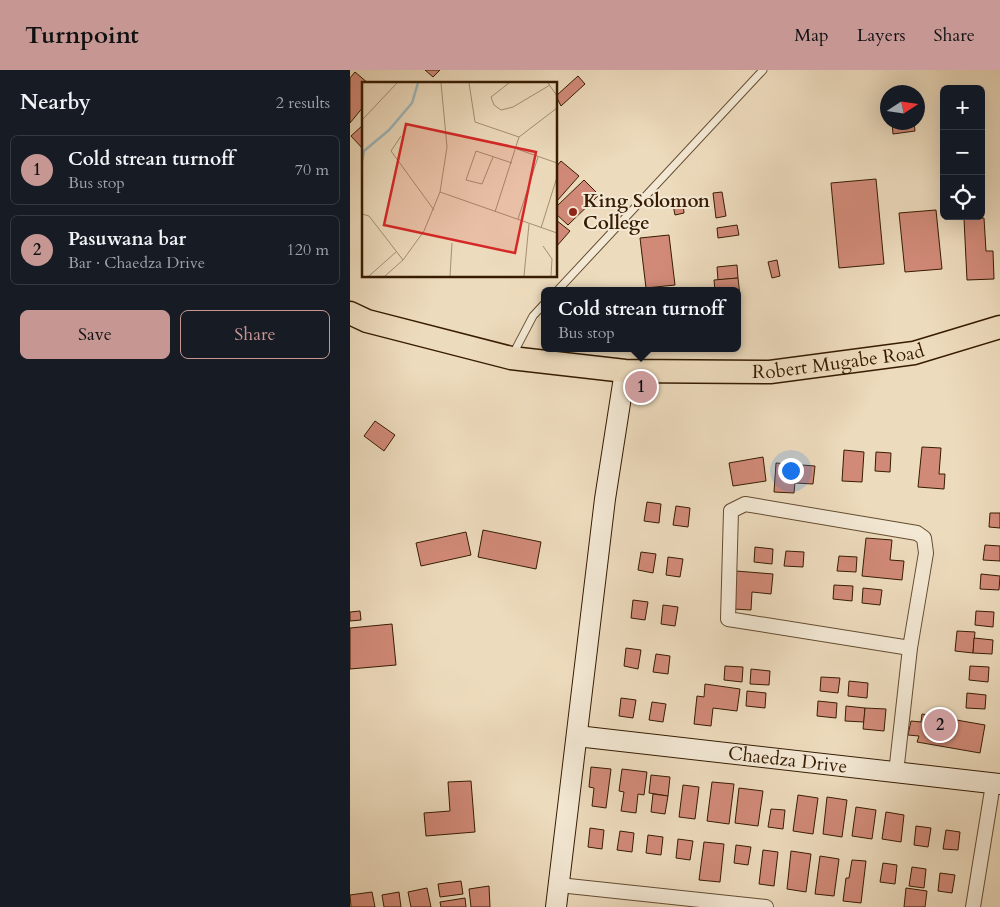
<!DOCTYPE html>
<meta charset="utf-8">
<style>
:root{--surface:#171b24;--page:#242831;--text:#f1f3f6;--muted:#9ea1a6;--line:#363941;--accent:#c59692}
body{margin:0;font-family:Cardo,serif;background:var(--page);color:var(--text)}
.controls{position:absolute;right:15px;top:15px;display:grid;overflow:hidden;border-radius:8px;box-shadow:0 5px 20px #0002}
.controls button{width:45px;height:45px;display:grid;place-items:center;padding:0;border:0;border-bottom:1px solid var(--line);background:var(--surface);color:var(--text);font:25px sans-serif}
.compass{position:absolute;left:530px;top:15px;width:45px;height:45px;border-radius:50%;background:var(--surface);box-shadow:0 5px 20px #0002;rotate:78deg}
.you{position:absolute;left:440px;top:400px;width:18px;height:18px;margin:-12px;border:4px solid #fff;border-radius:50%;background:#1a73e8;box-shadow:0 0 0 8px #1a73e833}
.badge{display:grid;place-items:center;width:32px;height:32px;border-radius:50%;background:var(--accent);color:#111;font-size:16px;font-weight:700}
.pin{position:absolute;translate:-50% -50%;border:2px solid #fff;box-shadow:0 1px 5px #0006}
.popup{position:absolute;left:191px;top:217px;width:200px;height:65px;box-sizing:border-box;display:grid;place-content:center;border-radius:8px;background:var(--surface);filter:drop-shadow(0 1px 4px #0005);font-size:16px;white-space:nowrap;color:var(--muted)}
.popup b{font-size:19px;color:var(--text)}
.popup::after{content:'';position:absolute;left:50%;top:100%;margin-left:-10px;border:10px solid transparent;border-top-color:var(--surface)}
.list{margin:0;padding:0;list-style:none}
h2{display:flex;justify-content:space-between;align-items:center;height:65px;margin:0;padding:0 20px;font-size:21px}
h2 small{font-size:16px;font-weight:400;color:var(--muted)}
.list li{display:grid;grid-template-columns:32px 1fr auto;gap:15px;align-items:center;box-sizing:border-box;height:70px;margin:0 10px 10px;padding:0 10px;border:1px solid var(--line);border-radius:8px}
.list b{display:block;font-size:19px;white-space:nowrap}
.list p{margin:0;font-size:16px;white-space:nowrap;color:var(--muted)}
.list em{font-size:16px;font-style:normal;color:var(--muted)}
.actions{display:flex;gap:10px;padding:15px 20px}
.actions a{flex:1;padding:11px 0;border:1px solid var(--accent);border-radius:8px;text-align:center;font-size:18px;color:var(--accent)}
.actions .main{background:var(--accent);color:#111}
.icon{flex:none;width:28px;height:28px;fill:none;stroke:currentColor;stroke-width:2;stroke-linecap:round;stroke-linejoin:round}
.map{position:relative;flex:none;width:650px;height:837px;overflow:hidden}
header{display:flex;align-items:center;gap:30px;box-sizing:border-box;height:70px;padding:0 25px;background:var(--accent);color:#111}
header strong{font-size:24px}
nav{display:flex;gap:28px;margin-inline-start:auto;font-size:18px}
main{display:flex}
aside{flex:1;background:var(--surface)}
.map>svg:first-child{display:block}
.building{fill:#d18a78;stroke:#371c02}
.lines{fill:none;stroke-linecap:round;stroke-linejoin:round}
.lane-casing{stroke:#644c31;stroke-width:9}
.street-casing{stroke:#644c31;stroke-width:16}
.secondary-casing{stroke:#371c02;stroke-width:22}
.primary-casing{stroke:#371c02;stroke-width:25}
.lane{stroke:#f3e8d4;stroke-width:7}
.street{stroke:#f3e8d4;stroke-width:14}
.secondary{stroke:#f3e8d4;stroke-width:20}
.primary{stroke:#eddbbd;stroke-width:22}
.poi-dot{fill:#8f2418;stroke:#f3e8d4;stroke-width:2}
.labels{text-anchor:middle;dominant-baseline:central;stroke-width:4;stroke-linejoin:round;paint-order:stroke}
.poi-label{font-size:19px;font-weight:bold;fill:#371c02;stroke:#f3e8d4;text-anchor:start}
.street-label{font-size:19px;fill:#371c02;stroke:#f3e8d4}
.inset-river{fill:none;stroke:#9eb8bc;stroke-width:2.5}
.inset-road{fill:none;stroke:#a48f72;stroke-width:1}
.view{fill:#d62828;fill-opacity:0.15;stroke:#d62828;stroke-width:2.5}
.inset-edge{fill:none;stroke:#371c02;stroke-width:2.5}
</style>
<header>
<strong>Turnpoint</strong>
<nav><a>Map</a><a>Layers</a><a>Share</a></nav>
</header>
<main>
<aside>
<h2>Nearby<small>2 results</small></h2>
<ul class="list">
<li><span class="badge">1</span><div><b>Cold strean turnoff</b><p>Bus stop</p></div><em>70 m</em></li>
<li><span class="badge">2</span><div><b>Pasuwana bar</b><p>Bar · Chaedza Drive</p></div><em>120 m</em></li>
</ul>
<div class="actions"><a class="main">Save</a><a>Share</a></div>
</aside>
<div class="map">
<svg width="650" height="837" viewBox="0 0 650 837">
<rect width="100%" height="100%" fill="#eddbbd"/>
<filter id="stains"><feTurbulence type="fractalNoise" baseFrequency=".004" numOctaves="4"/><feColorMatrix values="0 0 0 0 .2 0 0 0 0 .09 0 0 0 0 .02 0 0 0 .5 -.17"/></filter>
<radialGradient id="worn" r=".72"><stop offset=".6" stop-color="#630" stop-opacity="0"/><stop offset="1" stop-color="#630" stop-opacity=".3"/></radialGradient>
<g class="building">
<path d="M75 0H90L83 7Z"/>
<path d="M5 2 19 14H14V36L0 53V8Z"/>
<path d="M228 6 235 14 211 36 206 26Z"/>
<path d="M542 52H564L565 61 543 64Z"/>
<path d="M14 54V80L1 66Z"/>
<path d="M211 91 229 106 206 132V97Z"/>
<path d="M526 109 534 194 489 198 481 113Z"/>
<path d="M234 110 249 125 218 155 206 144V137Z"/>
<path d="M372 122 376 146 366 148 363 123Z"/>
<path d="M333 133 334 143 325 145 323 135Z"/>
<path d="M586 140 592 199 555 202 549 143Z"/>
<path d="M634 148 636 181H643L644 209 617 210 614 149Z"/>
<path d="M206 150 220 161 206 177Z"/>
<path d="M387 155 389 165 368 168 367 158Z"/>
<path d="M319 165 325 215 296 218 290 168Z"/>
<path d="M427 190 430 206 422 208 418 192Z"/>
<path d="M387 195 388 208 368 210 367 197Z"/>
<path d="M388 208 390 226H387V221H365L364 210Z"/>
<path d="M25 351 45 365 34 381 14 366Z"/>
<path d="M572 377 591 378 589 404H595L594 419 568 417Z"/>
<path d="M494 380 514 382 512 412 492 411Z"/>
<path d="M526 382 541 383 540 402 525 401Z"/>
<path d="M413 387 416 411 383 416 379 393Z"/>
<path d="M426 393 465 396 463 414 445 413 444 423 424 422Z"/>
<path d="M297 432 311 434 309 453 294 451Z"/>
<path d="M326 436 340 438 338 457 323 455Z"/>
<path d="M640 443H650V458L639 457Z"/>
<path d="M133 460 191 472 186 499 128 487Z"/>
<path d="M116 462 121 485 71 496 66 473Z"/>
<path d="M516 468 542 470 540 490 554 491 552 510 512 506Z"/>
<path d="M635 475 650 476V491L633 490Z"/>
<path d="M405 477 423 479 422 494 404 492Z"/>
<path d="M436 481 454 482 453 497 434 496Z"/>
<path d="M291 482 306 484 303 503 288 500Z"/>
<path d="M489 486 507 487 506 502 487 501Z"/>
<path d="M318 487 333 489 330 507 316 505Z"/>
<path d="M386 501 423 504 421 524 402 522 401 540 383 539Z"/>
<path d="M631 504 650 506 649 520 630 519Z"/>
<path d="M484 515 503 516 502 531 483 529Z"/>
<path d="M513 518 532 520 530 535 512 533Z"/>
<path d="M283 530 298 532 295 550 281 548Z"/>
<path d="M313 535 328 537 325 556 311 554Z"/>
<path d="M10 541 11 550 0 551V542Z"/>
<path d="M626 541 644 542 643 557 625 555Z"/>
<path d="M42 554 46 595 0 599V558Z"/>
<path d="M607 561 625 562 623 583 605 581Z"/>
<path d="M624 568 643 570 642 584 623 583Z"/>
<path d="M276 578 291 580 288 599 274 596Z"/>
<path d="M306 584 320 586 318 604 303 602Z"/>
<path d="M375 596 393 597 392 612 374 610Z"/>
<path d="M620 596 639 597 638 612 619 610Z"/>
<path d="M401 599 420 601 419 615 400 614Z"/>
<path d="M471 607 490 608 488 623 470 621Z"/>
<path d="M499 611 518 613 517 628 498 626Z"/>
<path d="M355 614 390 619 387 641 363 638 361 656 344 654 347 626 354 627Z"/>
<path d="M397 621 416 623 415 638 396 636Z"/>
<path d="M617 623 636 625 635 639 616 638Z"/>
<path d="M271 628 286 630 283 648 269 646Z"/>
<path d="M468 631 487 633 486 648 467 646Z"/>
<path d="M302 632 316 634 313 652 299 650Z"/>
<path d="M496 636 515 638 514 652 495 651Z"/>
<path d="M515 638 536 639 534 661 513 659Z"/>
<path d="M572 644 635 655 630 683 567 672 569 666 558 665 561 651 571 652Z"/>
<path d="M241 697 261 699 256 738 242 736 244 718 239 717Z"/>
<path d="M272 699 297 702 294 725 288 724 286 743 271 741 274 722 269 721Z"/>
<path d="M301 705 320 707 318 726 299 723Z"/>
<path d="M121 711 125 762 76 766 74 743 100 741 98 712Z"/>
<path d="M362 712 384 714 379 754 357 751Z"/>
<path d="M333 715 349 717 345 749 329 747Z"/>
<path d="M389 718 413 721 408 756 385 753Z"/>
<path d="M303 724 318 726 315 744 301 742Z"/>
<path d="M448 725 468 728 463 764 443 761Z"/>
<path d="M477 727 497 730 492 767 473 764Z"/>
<path d="M506 737 526 740 522 769 502 766Z"/>
<path d="M421 739 435 740 433 759 418 757Z"/>
<path d="M536 742 554 745 551 772 532 769Z"/>
<path d="M566 756 581 758 578 777 564 775Z"/>
<path d="M240 758 254 760 252 779 238 777Z"/>
<path d="M596 760 610 762 608 780 593 779Z"/>
<path d="M270 761 284 763 282 782 267 780Z"/>
<path d="M298 765 313 767 311 785 296 783Z"/>
<path d="M328 769 343 771 340 790 326 788Z"/>
<path d="M354 772 374 774 370 812 349 810Z"/>
<path d="M386 775 401 777 398 795 384 793Z"/>
<path d="M413 780 428 782 424 816 409 814Z"/>
<path d="M441 781 461 784 456 822 437 819Z"/>
<path d="M470 786 489 789 484 826 465 824Z"/>
<path d="M502 790 516 791 511 833 493 831 496 808H499Z"/>
<path d="M533 793 547 795 545 814 530 812Z"/>
<path d="M562 797 576 799 574 818 559 816Z"/>
<path d="M590 803 605 805 602 823 588 821Z"/>
<path d="M111 811 113 824 90 827 88 814Z"/>
<path d="M139 816 140 837H121L119 819Z"/>
<path d="M77 818 81 837H61L58 822Z"/>
<path d="M556 818 577 821 575 837H554Z"/>
<path d="M22 822 25 837H1L0 825Z"/>
<path d="M49 822 51 837H34L32 825Z"/>
<path d="M115 828 116 837H91L90 832Z"/>
</g>
<g class="lines">
<defs>
<g id="lane">
<path d="M207 221 413 0"/>
<path d="M162 286 183 246 195 233"/>
</g>
<g id="street">
<path d="M546 703 560 578 576 483 574 468 567 463 395 434 381 441 378 549 560 578"/>
<path d="M209 815 416 837"/>
<path d="M623 837 643 714"/>
</g>
<g id="secondary">
<path id="s1" d="M227 666 650 714"/>
<path d="M206 837 255 429 275 301"/>
</g>
<g id="primary">
<path id="s2" d="M0 243 17 251 161 288 275 301 420 302 564 283 650 257"/>
</g>
</defs>
<use href="#lane" class="lane-casing"/>
<use href="#street" class="street-casing"/>
<use href="#secondary" class="secondary-casing"/>
<use href="#primary" class="primary-casing"/>
<use href="#lane" class="lane"/>
<use href="#street" class="street"/>
<use href="#secondary" class="secondary"/>
<use href="#primary" class="primary"/>
</g>
<circle class="poi-dot" cx="223" cy="142" r="5"/>
<g class="labels">
<g class="poi-label">
<text x="233" y="131">King Solomon<tspan x="233" dy="22">College</tspan></text>
</g>
<g class="street-label">
<text stroke="none"><textPath href="#s2" startOffset="496">Robert Mugabe Road</textPath></text>
<text stroke="none"><textPath href="#s1" startOffset="212">Chaedza Drive</textPath></text>
</g>
</g>
<g transform="translate(12 12)">
<rect width="195" height="195" fill="#eddbbd"/>
<path class="inset-river" d="M0 79 2 69 27 48 50 21 56 1"/>
<path class="inset-road" d="M107 1 113 40 157 55M147 1 129 15 132 23 139 28 151 25 188 3M186 1 195 14M0 38 35 1M39 54 29 69 72 128M155 67 195 81M131 75 120 102 104 98 114 69 150 81M78 110 195 151M133 130 157 55 195 26M0 132 7 134 41 178M156 137 176 75M179 146 195 95M181 164 190 177 189 194M7 194 34 170M23 194 41 178 62 149 78 110 85 65 79 1M88 194 90 161M162 194 167 142"/>
<path class="view" d="M44 42 174 70 153 171 22 143Z"/>
<rect width="195" height="195" class="inset-edge"/>
</g>
<rect width="100%" height="100%" filter="url(#stains)"/>
<rect width="100%" height="100%" fill="url(#worn)"/>
</svg>
<div class="controls">
<button>+</button>
<button>−</button>
<button><svg class="icon" aria-label="locate" viewBox="0 0 24 24"><circle cx="12" cy="12" r="6"/><path d="M12 2v4M12 18v4M2 12h4M18 12h4"/></svg></button>
</div>
<svg class="compass" viewBox="-18 -18 36 36"><path d="M0-13l5 13h-10z" fill="#e53935"/><path d="M0 13l5-13h-10z" fill="#9ea1a6"/></svg>
<div class="you"></div>
<div class="pin badge" style="left:291px;top:317px">1</div>
<div class="popup"><b>Cold strean turnoff</b>Bus stop</div>
<div class="pin badge" style="left:590px;top:655px">2</div>
</div>
</main>
